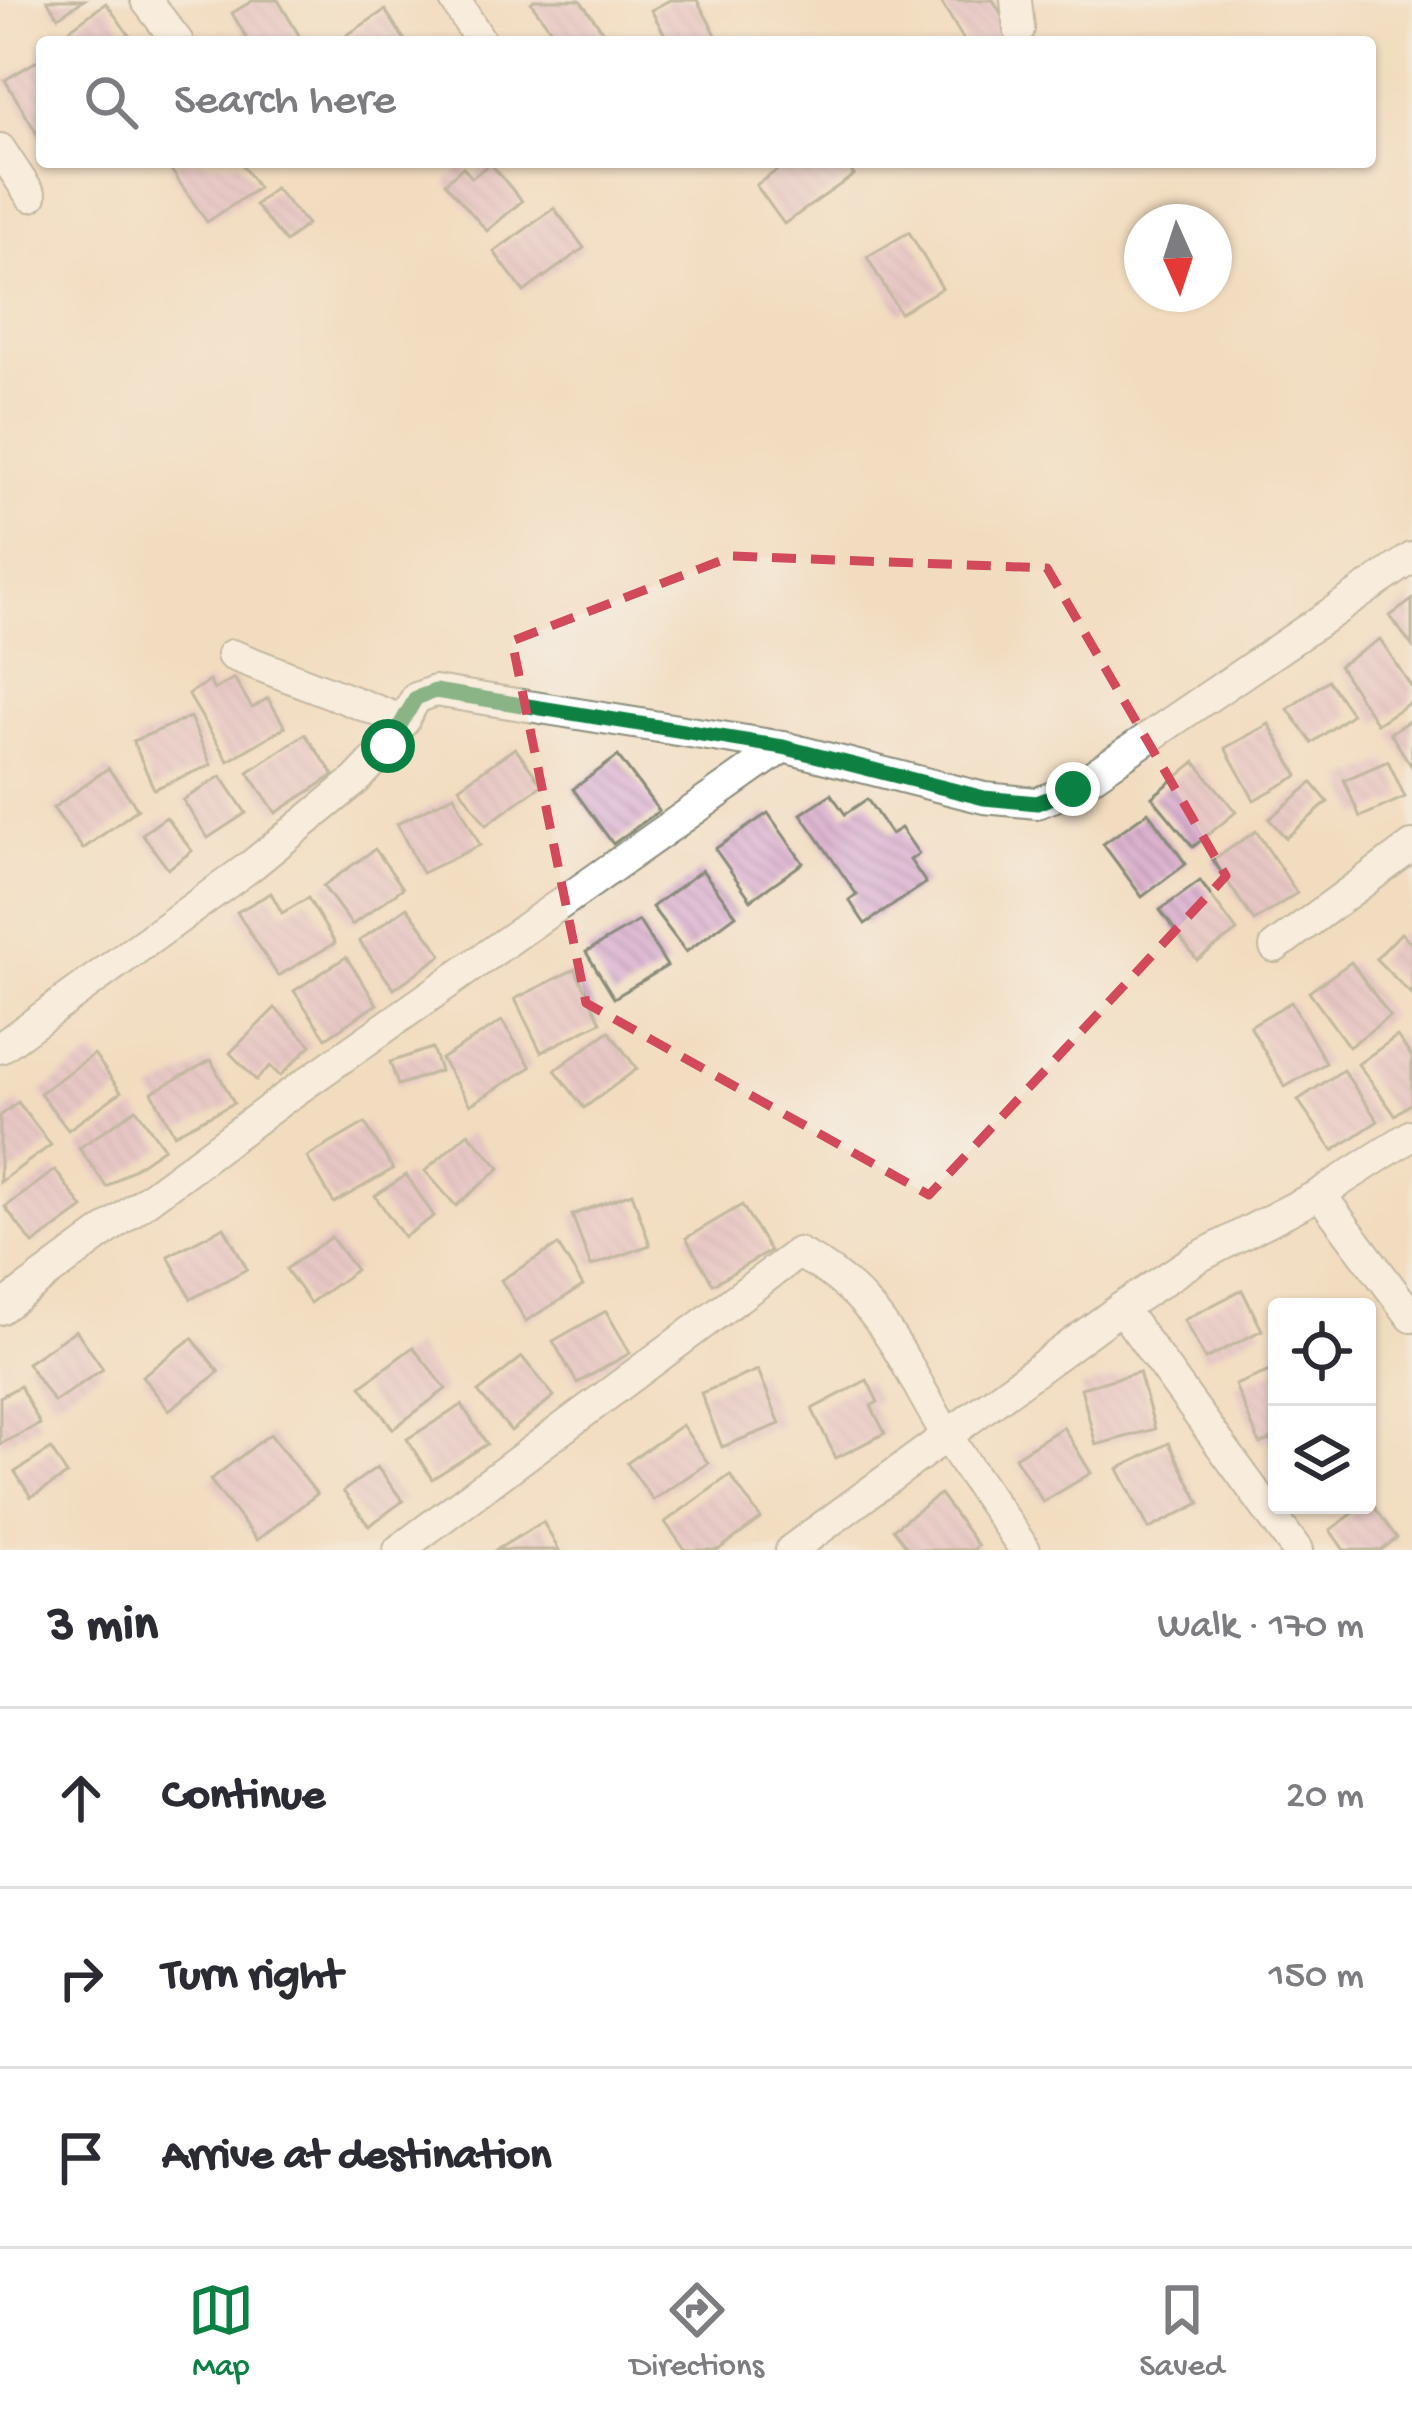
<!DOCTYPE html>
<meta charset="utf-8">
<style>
:root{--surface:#fff;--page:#f7f7f7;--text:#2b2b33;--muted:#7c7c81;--line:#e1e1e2;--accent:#0b8043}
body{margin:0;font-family:"Gochi Hand",sans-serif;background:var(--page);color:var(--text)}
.controls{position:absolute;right:36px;bottom:36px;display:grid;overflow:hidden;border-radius:12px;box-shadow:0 3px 9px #0004}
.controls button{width:108px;height:108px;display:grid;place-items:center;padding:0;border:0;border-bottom:3px solid var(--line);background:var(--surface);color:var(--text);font:60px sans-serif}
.compass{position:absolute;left:1124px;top:204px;width:108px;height:108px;border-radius:50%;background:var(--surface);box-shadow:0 3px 9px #0004;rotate:177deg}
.stop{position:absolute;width:36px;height:36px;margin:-27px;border:9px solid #0b8043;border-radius:50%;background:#fff}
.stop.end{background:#0b8043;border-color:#fff;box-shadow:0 3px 12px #0008}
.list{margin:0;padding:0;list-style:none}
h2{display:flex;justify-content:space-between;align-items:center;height:156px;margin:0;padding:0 48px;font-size:51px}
h2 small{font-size:39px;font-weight:400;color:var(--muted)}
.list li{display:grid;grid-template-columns:78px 1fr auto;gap:36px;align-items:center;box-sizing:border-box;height:180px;padding:0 48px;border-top:3px solid var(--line)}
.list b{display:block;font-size:45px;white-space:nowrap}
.list em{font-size:39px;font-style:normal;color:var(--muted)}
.icon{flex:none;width:66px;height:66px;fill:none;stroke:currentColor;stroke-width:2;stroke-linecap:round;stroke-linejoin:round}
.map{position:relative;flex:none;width:1412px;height:1550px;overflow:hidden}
.search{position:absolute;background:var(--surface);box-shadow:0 3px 9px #0004;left:36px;right:36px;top:36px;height:132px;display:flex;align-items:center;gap:30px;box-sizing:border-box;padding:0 42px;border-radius:12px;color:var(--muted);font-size:45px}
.sheet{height:696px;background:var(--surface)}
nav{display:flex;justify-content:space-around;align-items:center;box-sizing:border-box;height:168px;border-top:3px solid var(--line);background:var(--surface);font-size:33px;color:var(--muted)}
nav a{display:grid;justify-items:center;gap:6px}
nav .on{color:var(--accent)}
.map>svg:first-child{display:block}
.building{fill:url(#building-back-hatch)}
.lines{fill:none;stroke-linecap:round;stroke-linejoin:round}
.minor-casing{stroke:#888c7a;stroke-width:34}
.minor{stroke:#fff;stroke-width:30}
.route{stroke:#0b8043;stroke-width:15}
.marked{fill:none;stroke:#d1495b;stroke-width:9;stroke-dasharray:24 15;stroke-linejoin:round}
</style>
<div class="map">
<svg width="1412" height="1550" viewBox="0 0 1412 1550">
<defs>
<pattern id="building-back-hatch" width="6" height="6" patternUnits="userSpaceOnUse" patternTransform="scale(3)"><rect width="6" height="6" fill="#daaccc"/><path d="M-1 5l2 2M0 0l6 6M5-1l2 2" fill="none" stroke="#b08da6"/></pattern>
</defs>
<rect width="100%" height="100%" fill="#f6f6f2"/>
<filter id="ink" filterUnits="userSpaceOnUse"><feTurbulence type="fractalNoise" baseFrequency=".00833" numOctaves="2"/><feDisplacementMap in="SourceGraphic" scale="24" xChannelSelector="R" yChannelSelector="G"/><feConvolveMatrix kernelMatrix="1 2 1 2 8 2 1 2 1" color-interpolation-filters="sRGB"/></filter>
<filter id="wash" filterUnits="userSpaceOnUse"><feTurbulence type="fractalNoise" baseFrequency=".004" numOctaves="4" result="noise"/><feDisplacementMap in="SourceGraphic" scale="48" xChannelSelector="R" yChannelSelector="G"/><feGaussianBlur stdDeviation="2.7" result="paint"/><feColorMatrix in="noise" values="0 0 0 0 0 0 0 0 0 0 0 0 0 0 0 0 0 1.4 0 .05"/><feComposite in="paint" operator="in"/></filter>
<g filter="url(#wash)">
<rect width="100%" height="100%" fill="#f2dcbf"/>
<g id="blocks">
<g class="building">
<path d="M47 0H84L58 17Z"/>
<path d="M254 0H278L303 42H249L232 13Z"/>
<path d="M534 0H580L611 42H560L531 3Z"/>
<path d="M670 0H697L720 42H669L651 10Z"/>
<path d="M940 0H993L1018 42H965Z"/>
<path d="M106 3 134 42H80L70 29Z"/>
<path d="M385 10 406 42H348L344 37Z"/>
<path d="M42 58V142L5 80Z"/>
<path d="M177 162H240L258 188 207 222 169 167Z"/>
<path d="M789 162H844L854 175 784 224 756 185Z"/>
<path d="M490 163 522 201 487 231 445 183 463 167 472 178Z"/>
<path d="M275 188 307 224 286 242 255 205Z"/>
<path d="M554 208 584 248 524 292 494 252Z"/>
<path d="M909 232 942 288 900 313 867 257Z"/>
<path d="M1412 600V646L1390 616Z"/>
<path d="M1380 639 1412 688V701L1377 724 1339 666Z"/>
<path d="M234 678 252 708 268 698 285 727 228 761 188 694 209 681 214 690Z"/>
<path d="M1328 680 1352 714 1312 743 1288 709Z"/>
<path d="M190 717 211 765 154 789 133 741Z"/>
<path d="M1412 719V767L1390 733Z"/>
<path d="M1269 724 1298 776 1254 800 1225 748Z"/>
<path d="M305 734 334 775 276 813 248 772Z"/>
<path d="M515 748 542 785 486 825 459 787Z"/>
<path d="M618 756 659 811 613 844 573 789Z"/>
<path d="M1388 761 1405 797 1360 817 1344 780Z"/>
<path d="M1195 762 1236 812 1193 847 1152 797Z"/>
<path d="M108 768 138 809 83 849 53 808Z"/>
<path d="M221 776 246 813 208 838 183 800Z"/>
<path d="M1312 783 1328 802 1286 838 1269 819Z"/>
<path d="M831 794 845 814 867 799 891 834 901 828 919 854 910 860 926 883 865 924 849 900 857 895 801 814Z"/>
<path d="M454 795 480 845 422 873 397 824Z"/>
<path d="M1148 812 1186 864 1142 897 1103 844Z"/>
<path d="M768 813 803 863 751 900 715 849Z"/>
<path d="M166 817 192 851 168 869 142 834Z"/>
<path d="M1256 831 1297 893 1254 921 1213 860Z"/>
<path d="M375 849 403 888 352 925 323 886Z"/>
<path d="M702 870 736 915 686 952 652 907Z"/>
<path d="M1200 881 1237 931 1197 960 1160 910Z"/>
<path d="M271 893 282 913 308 898 335 943 278 976 237 912Z"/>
<path d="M407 907 442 955 394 989 359 941Z"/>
<path d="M639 921 667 966 614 998 586 952Z"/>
<path d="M1401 933 1412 944V995L1376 959Z"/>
<path d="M346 957 377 1004 326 1038 294 991Z"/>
<path d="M1351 962 1390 1016 1349 1047 1309 992Z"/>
<path d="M575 969 601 1022 541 1052 515 999Z"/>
<path d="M1291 1002 1326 1063 1285 1087 1250 1026Z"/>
<path d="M275 1008 311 1045 280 1076 270 1066 256 1080 230 1053Z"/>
<path d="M502 1021 531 1067 470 1105 441 1059Z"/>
<path d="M609 1031 637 1069 584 1108 555 1070Z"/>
<path d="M1397 1036 1412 1057V1103L1395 1115 1358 1064Z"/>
<path d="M432 1048 440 1071 398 1085 390 1062Z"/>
<path d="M94 1054 121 1092 68 1130 40 1093Z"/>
<path d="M211 1060 234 1103 174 1134 152 1092Z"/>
<path d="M1343 1070 1378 1121 1333 1151 1298 1100Z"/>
<path d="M18 1102 51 1145 0 1182V1116Z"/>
<path d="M136 1109 164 1148 107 1187 79 1148Z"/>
<path d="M365 1123 393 1169 334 1203 307 1157Z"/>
<path d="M468 1133 500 1168 456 1206 425 1171Z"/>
<path d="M55 1170 83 1208 33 1244 5 1207Z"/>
<path d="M406 1175 434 1216 404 1237 375 1196Z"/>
<path d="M632 1193 650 1245 591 1266 572 1215Z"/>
<path d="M742 1205 770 1251 713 1284 686 1238Z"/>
<path d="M224 1227 247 1269 191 1299 168 1256Z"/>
<path d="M331 1237 356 1270 310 1303 286 1269Z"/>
<path d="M558 1245 583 1286 526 1321 501 1280Z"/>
<path d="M1242 1290 1262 1330 1205 1359 1184 1320Z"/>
<path d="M606 1311 630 1353 577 1383 553 1341Z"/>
<path d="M76 1330 103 1369 54 1402 27 1363Z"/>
<path d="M192 1338 219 1372 169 1410 142 1376Z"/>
<path d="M413 1347 446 1389 393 1429 361 1386Z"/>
<path d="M522 1357 554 1396 511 1431 478 1392Z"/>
<path d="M1277 1368V1437L1260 1444 1235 1385Z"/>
<path d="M758 1370 780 1424 722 1447 701 1393Z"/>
<path d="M1139 1372 1155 1429 1096 1445 1081 1388Z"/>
<path d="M867 1380 878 1402 871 1406 885 1433 836 1458 812 1409Z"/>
<path d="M20 1386 40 1424 0 1444V1397Z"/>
<path d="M462 1405 487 1444 432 1479 407 1439Z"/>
<path d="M682 1425 708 1463 653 1500 627 1463Z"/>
<path d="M1063 1427 1091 1473 1043 1502 1015 1457Z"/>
<path d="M270 1434 317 1494 257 1540 210 1480Z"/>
<path d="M1169 1443 1200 1503 1149 1529 1118 1469Z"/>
<path d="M51 1449 67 1475 31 1497 15 1472Z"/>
<path d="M377 1467 403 1501 369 1526 343 1491Z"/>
<path d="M730 1475 761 1519 718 1550H685L665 1522Z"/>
<path d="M940 1494 978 1546 973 1550H909L893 1529Z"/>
<path d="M1370 1501 1397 1538 1381 1550H1344L1330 1530Z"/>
<path d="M543 1522 559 1550H496Z"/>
</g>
</g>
</g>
<g filter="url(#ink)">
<use href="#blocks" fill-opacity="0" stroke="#888c7a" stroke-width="3"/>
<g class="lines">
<defs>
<g id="minor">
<path d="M146 0 178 42"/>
<path d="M455 0 481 42"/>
<path d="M1016 0 1019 29"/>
<path d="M0 149 31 196"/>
<path d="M232 655 404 721"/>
<path d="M1275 947 1412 846"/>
<path d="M0 1048 252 865 356 780 388 746 416 698 435 691 783 747 984 798 1037 803 1073 789 1412 558"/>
<path d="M1320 1194 1412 1317"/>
<path d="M1121 1308 1297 1550"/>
<path d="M0 1309 282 1100 783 747"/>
<path d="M399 1550 798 1253C883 1295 901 1361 947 1435 971 1475 999 1512 1025 1550"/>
<path d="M791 1550 1121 1308 1197 1258 1320 1194 1412 1135"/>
</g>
</defs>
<use href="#minor" class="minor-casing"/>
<use href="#minor" class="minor"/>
</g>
</g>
<g class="lines" filter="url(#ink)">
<path class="route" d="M388 746 416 698 435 691 783 747 984 798 1037 803 1073 789"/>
</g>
<path d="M0 0H1412V1550H0ZM733 556 1047 568 1226 876 929 1195 586 1003 512 641Z" fill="#f2dcbf" fill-opacity=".55" fill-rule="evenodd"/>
<path class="marked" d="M733 556 1047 568 1226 876 929 1195 586 1003 512 641Z"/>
</svg>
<div class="controls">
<button><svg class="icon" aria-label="locate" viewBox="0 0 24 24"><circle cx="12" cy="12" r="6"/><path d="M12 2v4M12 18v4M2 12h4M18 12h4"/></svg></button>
<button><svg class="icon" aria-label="layers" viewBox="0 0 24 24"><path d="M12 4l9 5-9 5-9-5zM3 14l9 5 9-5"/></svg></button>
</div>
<svg class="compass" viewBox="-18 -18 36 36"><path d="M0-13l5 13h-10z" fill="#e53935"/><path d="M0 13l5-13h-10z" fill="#7c7c81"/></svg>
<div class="stop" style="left:388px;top:746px"></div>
<div class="stop end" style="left:1073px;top:789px"></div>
<div class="search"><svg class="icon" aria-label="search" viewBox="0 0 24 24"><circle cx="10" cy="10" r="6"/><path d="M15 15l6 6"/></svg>Search here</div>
</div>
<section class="sheet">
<h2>3 min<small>Walk · 170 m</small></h2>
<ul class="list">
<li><svg class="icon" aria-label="ahead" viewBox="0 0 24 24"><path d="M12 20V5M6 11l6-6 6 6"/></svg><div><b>Continue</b></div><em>20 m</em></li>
<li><svg class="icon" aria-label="right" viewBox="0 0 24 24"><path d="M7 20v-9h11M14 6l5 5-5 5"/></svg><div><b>Turn right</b></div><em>150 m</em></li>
<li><svg class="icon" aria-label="arrive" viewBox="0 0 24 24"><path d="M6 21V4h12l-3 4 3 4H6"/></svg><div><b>Arrive at destination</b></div></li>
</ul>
</section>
<nav>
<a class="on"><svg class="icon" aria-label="map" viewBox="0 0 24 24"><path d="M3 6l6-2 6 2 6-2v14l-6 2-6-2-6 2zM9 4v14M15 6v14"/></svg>Map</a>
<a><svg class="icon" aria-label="directions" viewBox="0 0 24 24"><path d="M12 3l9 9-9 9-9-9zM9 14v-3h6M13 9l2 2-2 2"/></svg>Directions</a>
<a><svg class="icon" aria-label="saved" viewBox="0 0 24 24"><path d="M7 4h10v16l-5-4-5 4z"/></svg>Saved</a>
</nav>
